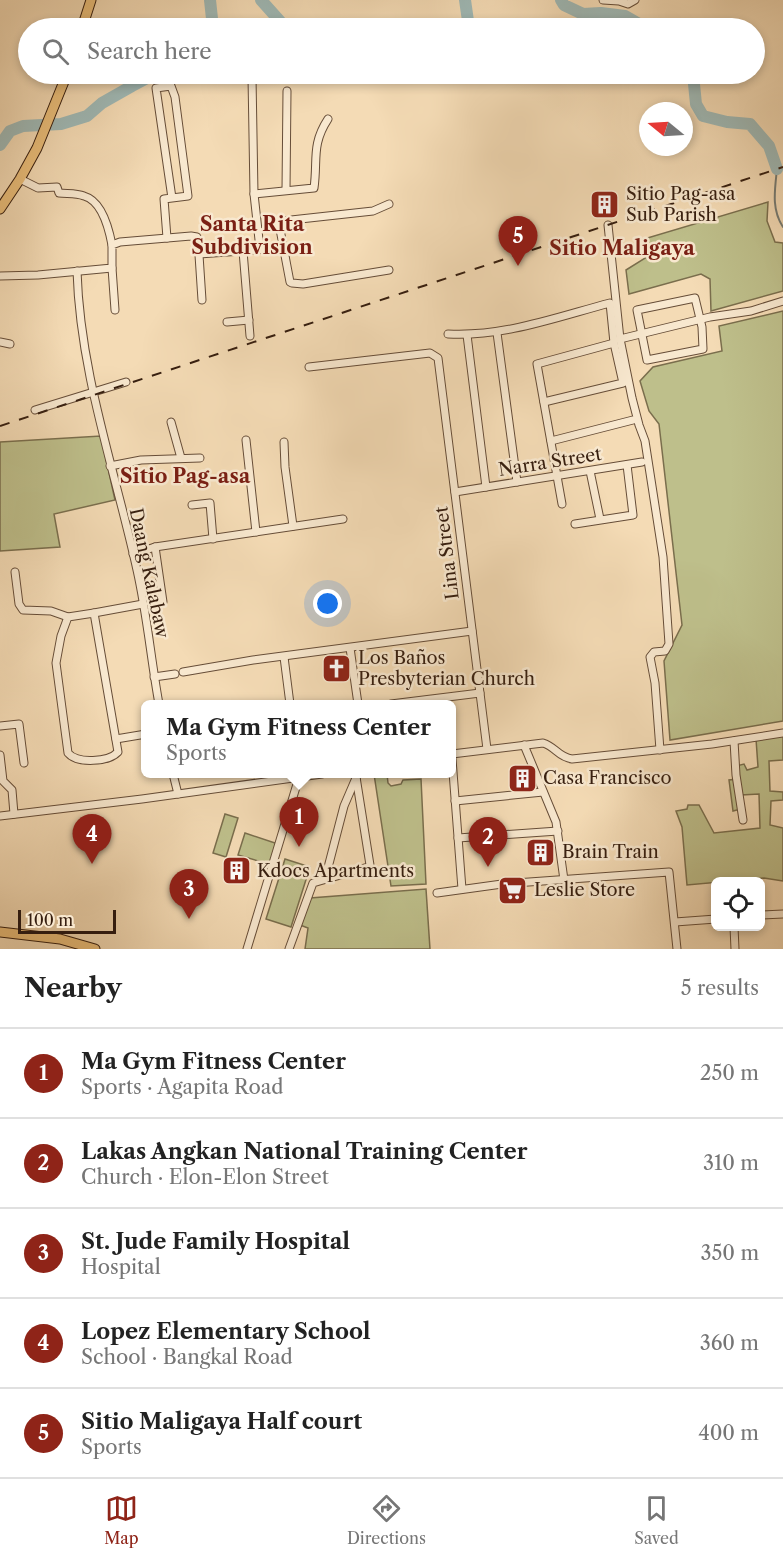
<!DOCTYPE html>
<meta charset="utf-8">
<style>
:root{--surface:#fff;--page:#f6f6f6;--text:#222;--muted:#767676;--line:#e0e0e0;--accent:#8f2418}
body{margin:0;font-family:"Libre Caslon Text",serif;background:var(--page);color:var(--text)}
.controls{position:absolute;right:18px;bottom:18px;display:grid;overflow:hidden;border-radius:9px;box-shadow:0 3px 9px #0003}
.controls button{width:54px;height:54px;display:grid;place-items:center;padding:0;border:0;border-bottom:2px solid var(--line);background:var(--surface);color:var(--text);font:30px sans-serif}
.compass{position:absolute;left:639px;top:102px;width:54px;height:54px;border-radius:50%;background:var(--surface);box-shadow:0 3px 9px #0003;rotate:288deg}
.scale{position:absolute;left:18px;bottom:15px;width:98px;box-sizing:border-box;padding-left:6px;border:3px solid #361e0f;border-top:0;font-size:16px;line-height:21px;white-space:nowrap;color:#361e0f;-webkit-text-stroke:4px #f8e8cf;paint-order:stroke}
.you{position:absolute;left:328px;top:604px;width:21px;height:21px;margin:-15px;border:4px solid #fff;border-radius:50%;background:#1a73e8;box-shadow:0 0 0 9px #1a73e833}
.badge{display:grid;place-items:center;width:39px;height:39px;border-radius:50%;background:var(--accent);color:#fff;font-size:20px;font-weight:700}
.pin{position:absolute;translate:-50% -50px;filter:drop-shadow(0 2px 3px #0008)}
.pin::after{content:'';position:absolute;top:32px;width:21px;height:18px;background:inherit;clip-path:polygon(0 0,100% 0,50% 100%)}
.popup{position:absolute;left:141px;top:700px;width:315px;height:78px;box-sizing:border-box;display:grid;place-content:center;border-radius:9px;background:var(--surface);filter:drop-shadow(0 2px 4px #0005);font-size:20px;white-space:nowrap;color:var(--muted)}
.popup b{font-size:22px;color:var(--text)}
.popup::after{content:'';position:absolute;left:50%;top:100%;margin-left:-12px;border:12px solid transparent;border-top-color:var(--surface)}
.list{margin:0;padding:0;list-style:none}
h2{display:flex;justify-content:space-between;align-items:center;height:78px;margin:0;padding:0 24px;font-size:26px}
h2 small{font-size:20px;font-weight:400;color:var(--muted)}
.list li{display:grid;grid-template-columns:39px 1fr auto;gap:18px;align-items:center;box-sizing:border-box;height:90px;padding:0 24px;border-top:2px solid var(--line)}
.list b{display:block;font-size:22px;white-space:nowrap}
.list p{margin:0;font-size:20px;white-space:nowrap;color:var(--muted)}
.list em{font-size:20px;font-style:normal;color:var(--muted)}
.icon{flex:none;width:33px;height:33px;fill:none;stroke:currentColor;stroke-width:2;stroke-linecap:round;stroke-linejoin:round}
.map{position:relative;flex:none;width:783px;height:949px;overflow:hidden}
.search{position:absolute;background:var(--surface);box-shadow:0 3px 9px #0003;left:18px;right:18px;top:18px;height:66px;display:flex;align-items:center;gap:15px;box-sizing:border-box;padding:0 21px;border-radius:33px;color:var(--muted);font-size:22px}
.sheet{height:528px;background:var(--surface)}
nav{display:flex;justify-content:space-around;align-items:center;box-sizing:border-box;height:84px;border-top:2px solid var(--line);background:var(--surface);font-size:16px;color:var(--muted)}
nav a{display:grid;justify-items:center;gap:3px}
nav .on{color:var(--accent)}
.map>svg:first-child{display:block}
.green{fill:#bebf8b;stroke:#7a6e4d;stroke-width:1.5}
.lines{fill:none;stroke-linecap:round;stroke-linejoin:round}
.stream{stroke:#757b73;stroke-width:2}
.river{stroke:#9fb9b6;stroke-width:12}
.minor-casing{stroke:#664d38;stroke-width:9}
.major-casing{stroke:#361e0f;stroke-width:11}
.minor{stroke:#f8e8cf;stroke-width:7}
.major{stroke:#eabe7a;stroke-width:9}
.rail{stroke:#361e0f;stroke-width:2;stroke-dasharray:10 10;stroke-linecap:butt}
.labels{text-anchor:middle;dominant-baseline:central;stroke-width:5;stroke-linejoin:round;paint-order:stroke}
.poi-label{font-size:18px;fill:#361e0f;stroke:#f8e8cf;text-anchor:start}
.street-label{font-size:18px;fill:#361e0f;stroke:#f8e8cf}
.neighbourhood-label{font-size:20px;font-weight:bold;fill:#7a1f14;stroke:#f8e8cf}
</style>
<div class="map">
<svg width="783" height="949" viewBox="0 0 783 949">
<rect width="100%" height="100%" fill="#f4dbb5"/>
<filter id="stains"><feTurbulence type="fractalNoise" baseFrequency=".00333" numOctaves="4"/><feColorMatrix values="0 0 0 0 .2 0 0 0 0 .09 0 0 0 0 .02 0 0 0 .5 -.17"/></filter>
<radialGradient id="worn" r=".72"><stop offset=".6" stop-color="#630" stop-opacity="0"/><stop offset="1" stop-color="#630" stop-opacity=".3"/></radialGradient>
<g class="green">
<path d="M768 202 767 221 775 242 783 243V291L711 311 710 279 701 274 629 294 626 270 647 257 644 239Z"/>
<path d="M783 311V721L670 740 664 661 682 625 659 424 649 411 640 381 653 367 722 351 719 326Z"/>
<path d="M101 436 115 500 54 514 60 547 0 551V442Z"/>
<path d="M783 735V760L769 761 770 791 783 792V800L771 801 770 825 783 828V881L764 878 687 885 682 827 676 811 687 809 688 805H699L714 833 760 828 759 794 741 795V809L733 811 729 780 737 779 736 766 744 764 747 770 758 767 756 739Z"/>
<path d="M374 774H387L388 783 391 786 401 784 403 780 421 779 426 884 391 886Z"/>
<path d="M225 814 238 818 226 857 213 853Z"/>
<path d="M245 833 278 844 272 865 238 855Z"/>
<path d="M285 859 310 867 291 927 266 919Z"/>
<path d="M426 889 430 949H305L308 928 300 925 310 898Z"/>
</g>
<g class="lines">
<path class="stream" d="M777 169C775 189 771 209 783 227"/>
<g class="river">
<path d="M210 0 213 28"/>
<path d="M261 0 286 28"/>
<path d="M465 0 469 28"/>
<path d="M561 0 564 5 583 14 601 13 625 16 646 28"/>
<path d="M693 74 696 104 703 116 727 122 750 124 769 146 777 169"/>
<path d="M0 145 10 131 23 126 61 124 87 116 102 103 132 86 149 77 164 74"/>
</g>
<defs>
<g id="minor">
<path d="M603 0 619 1 628 4 635 0"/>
<path d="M146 28 150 23"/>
<path d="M252 77 254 194 260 249"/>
<path d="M20 179 38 188 57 187 59 193C67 194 76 193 84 196 102 201 109 229 112 245"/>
<path d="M286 190 287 91"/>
<path d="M254 194 314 188C318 160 311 145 328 119"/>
<path d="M608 225 620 339 632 398 639 425 645 441 663 557 669 644 665 651 654 652 650 657 655 683 660 750"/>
<path d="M167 238 164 199 188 196 175 97 171 86 156 88 172 198"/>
<path d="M243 251 250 336"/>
<path d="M199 254 283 248"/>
<path d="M112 268 115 310"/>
<path d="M389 270 303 284 292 283 290 282 279 224 282 221 373 211 389 204"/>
<path d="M77 271C80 373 115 470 137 570 147 614 151 660 159 704"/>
<path d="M0 276 38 275 112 268V245L120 242 191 236 197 237 198 240 202 300"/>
<path d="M695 298 702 327 703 349 647 360 637 310Z"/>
<path d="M227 322 249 320"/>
<path d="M497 333 517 482"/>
<path d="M448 334C504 337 557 317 610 303L614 343 623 383 544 402"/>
<path d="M467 335 486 487"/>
<path d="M620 339 710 317 751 311 783 301"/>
<path d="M0 342 10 344"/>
<path d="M309 367 430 353 438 358 487 749"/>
<path d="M35 410 126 382"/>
<path d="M171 422 181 458"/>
<path d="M246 440 256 532"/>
<path d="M551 441 633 420"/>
<path d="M284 442 285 467 293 526"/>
<path d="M110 466 141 460 200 458"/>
<path d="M590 471 600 519"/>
<path d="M455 492 642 462"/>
<path d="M562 504 537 364 614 343"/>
<path d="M192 505 210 503 213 539"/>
<path d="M575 524 633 515 627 465"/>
<path d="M155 547 163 602"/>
<path d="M133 554 155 547 343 519"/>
<path d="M15 572 19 604 23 610 51 611 68 617"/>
<path d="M94 613 118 752C109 762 77 764 68 753L56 663 61 636 68 617Z"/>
<path d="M94 613 143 604"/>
<path d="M350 648 358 704"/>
<path d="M284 657 290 704"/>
<path d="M183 672 253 660 472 631"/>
<path d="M154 677 175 674"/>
<path d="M391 704 480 693"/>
<path d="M0 726 19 724 24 763"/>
<path d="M116 739 146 734"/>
<path d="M734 741 736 775 743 820"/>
<path d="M524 745 556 822 564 880"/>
<path d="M452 754 543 743C556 747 558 757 572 759L712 744 783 733"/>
<path d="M0 755 3 781 12 790 14 814"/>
<path d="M452 759 462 889"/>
<path d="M173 774 178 794"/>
<path d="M455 801 543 792"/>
<path d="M0 816 142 799 322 774"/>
<path d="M458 838 558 831"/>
<path d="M325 879 344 806 356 778"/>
<path d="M437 893 502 884 669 872 677 949"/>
<path d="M760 915 783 914"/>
<path d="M675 922 716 919"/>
<path d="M734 927 735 949"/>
<path d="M247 949 297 784 299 774"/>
<path d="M289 949 313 883 368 867 370 865 356 777"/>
</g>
<g id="major">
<path d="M82 28 91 0"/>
<path d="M0 209 20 179 37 148 67 74"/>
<path d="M0 932 60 939 95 949"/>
</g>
</defs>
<use href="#minor" class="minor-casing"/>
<use href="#major" class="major-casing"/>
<use href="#minor" class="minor"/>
<use href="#major" class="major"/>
<path class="rail" d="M0 426 783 167"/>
</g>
<defs>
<symbol id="building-square" viewBox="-11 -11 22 22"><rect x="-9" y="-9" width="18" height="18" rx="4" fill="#8f2418" stroke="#f8e8cf"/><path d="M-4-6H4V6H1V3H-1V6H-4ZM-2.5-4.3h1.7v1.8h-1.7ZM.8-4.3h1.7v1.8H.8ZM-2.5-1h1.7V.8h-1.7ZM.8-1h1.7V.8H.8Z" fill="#fff"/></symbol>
<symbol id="church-square" viewBox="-11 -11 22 22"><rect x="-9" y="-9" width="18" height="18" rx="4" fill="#8f2418" stroke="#f8e8cf"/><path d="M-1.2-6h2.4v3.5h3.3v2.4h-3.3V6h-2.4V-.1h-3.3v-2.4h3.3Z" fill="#fff"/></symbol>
<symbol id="supermarket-square" viewBox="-11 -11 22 22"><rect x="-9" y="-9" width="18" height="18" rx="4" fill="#8f2418" stroke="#f8e8cf"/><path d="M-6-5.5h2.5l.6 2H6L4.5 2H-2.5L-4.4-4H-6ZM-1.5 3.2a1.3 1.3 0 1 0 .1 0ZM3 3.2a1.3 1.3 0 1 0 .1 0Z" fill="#fff"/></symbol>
</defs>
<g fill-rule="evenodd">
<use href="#building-square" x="588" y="188" width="33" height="33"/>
<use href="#church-square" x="320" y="652" width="33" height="33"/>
<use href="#building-square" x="506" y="762" width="33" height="33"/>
<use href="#building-square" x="524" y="836" width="33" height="33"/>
<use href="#building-square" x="220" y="854" width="33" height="33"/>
<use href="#supermarket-square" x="496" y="874" width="33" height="33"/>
</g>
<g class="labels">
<g class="poi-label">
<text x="626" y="194">Sitio Pag-asa<tspan x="626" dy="21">Sub Parish</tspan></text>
<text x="358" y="658">Los Baños<tspan x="358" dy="21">Presbyterian Church</tspan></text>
<text x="543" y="778">Casa Francisco</text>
<text x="562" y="852">Brain Train</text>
<text x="257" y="871">Kdocs Apartments</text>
<text x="534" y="890">Leslie Store</text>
</g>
<g class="street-label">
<text transform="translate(550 462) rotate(-9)">Narra Street</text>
<text transform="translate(447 553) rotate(-97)">Lina Street</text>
<text transform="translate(149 573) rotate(78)">Daang Kalabaw</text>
</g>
<g class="neighbourhood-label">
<text x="252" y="224">Santa Rita<tspan x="252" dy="23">Subdivision</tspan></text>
<text x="622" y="248">Sitio Maligaya</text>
<text x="185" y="476">Sitio Pag-asa</text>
</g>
</g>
<rect width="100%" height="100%" filter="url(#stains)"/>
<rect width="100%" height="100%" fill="url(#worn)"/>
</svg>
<div class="controls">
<button><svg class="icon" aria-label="locate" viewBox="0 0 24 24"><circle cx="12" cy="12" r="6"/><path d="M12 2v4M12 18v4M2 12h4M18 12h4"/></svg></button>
</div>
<svg class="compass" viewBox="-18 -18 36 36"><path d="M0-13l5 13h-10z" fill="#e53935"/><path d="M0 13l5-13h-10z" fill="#767676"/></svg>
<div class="scale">100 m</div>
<div class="you"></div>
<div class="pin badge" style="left:299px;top:847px">1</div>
<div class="popup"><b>Ma Gym Fitness Center</b>Sports</div>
<div class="pin badge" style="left:488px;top:867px">2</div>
<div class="pin badge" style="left:189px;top:919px">3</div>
<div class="pin badge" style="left:92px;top:864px">4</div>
<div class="pin badge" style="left:518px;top:266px">5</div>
<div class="search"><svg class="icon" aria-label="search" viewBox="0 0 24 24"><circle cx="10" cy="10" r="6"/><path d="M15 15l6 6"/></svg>Search here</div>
</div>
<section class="sheet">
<h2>Nearby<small>5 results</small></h2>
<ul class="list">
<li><span class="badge">1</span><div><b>Ma Gym Fitness Center</b><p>Sports · Agapita Road</p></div><em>250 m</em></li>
<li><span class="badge">2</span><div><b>Lakas Angkan National Training Center</b><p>Church · Elon-Elon Street</p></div><em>310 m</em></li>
<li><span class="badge">3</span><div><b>St. Jude Family Hospital</b><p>Hospital</p></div><em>350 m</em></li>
<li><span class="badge">4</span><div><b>Lopez Elementary School</b><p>School · Bangkal Road</p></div><em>360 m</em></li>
<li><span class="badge">5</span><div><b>Sitio Maligaya Half court</b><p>Sports</p></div><em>400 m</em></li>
</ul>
</section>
<nav>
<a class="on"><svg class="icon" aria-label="map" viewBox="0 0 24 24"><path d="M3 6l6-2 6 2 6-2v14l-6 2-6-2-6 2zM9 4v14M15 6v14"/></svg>Map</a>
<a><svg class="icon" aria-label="directions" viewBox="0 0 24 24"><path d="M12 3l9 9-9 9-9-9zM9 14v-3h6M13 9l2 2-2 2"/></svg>Directions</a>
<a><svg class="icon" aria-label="saved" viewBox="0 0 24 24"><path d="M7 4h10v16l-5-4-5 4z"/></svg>Saved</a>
</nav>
